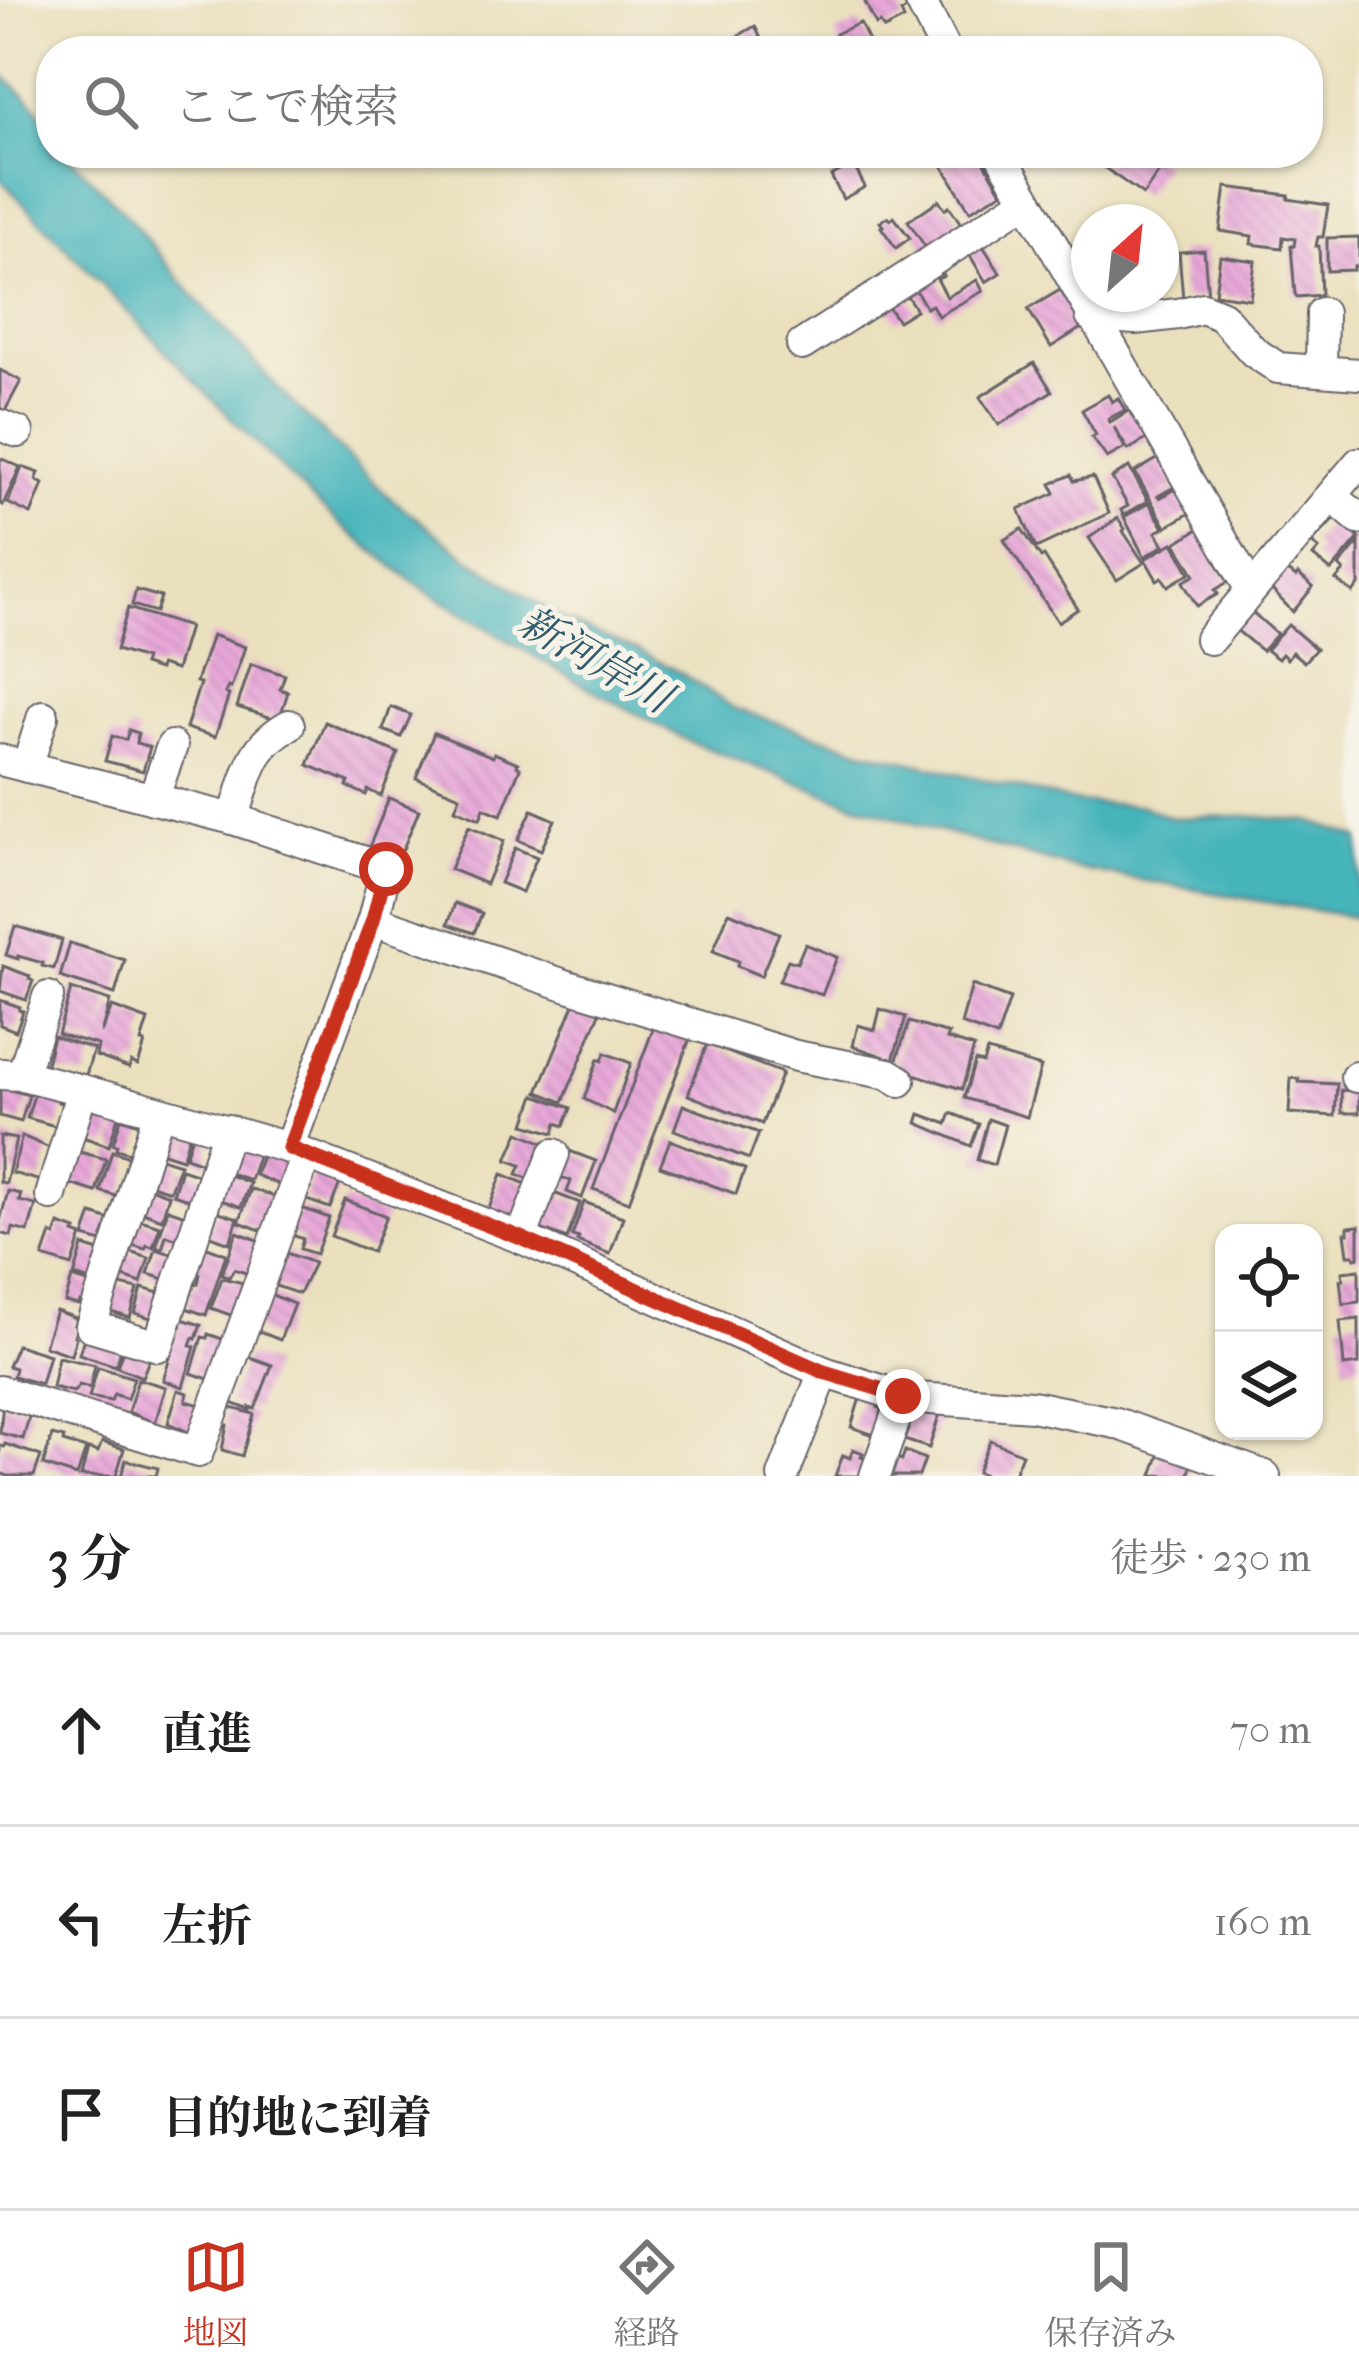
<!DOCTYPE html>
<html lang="ja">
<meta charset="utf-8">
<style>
:root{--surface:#fff;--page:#f6f6f6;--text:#222;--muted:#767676;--line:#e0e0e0;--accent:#c8321e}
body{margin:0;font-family:"IM FELL French Canon","Noto Serif JP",serif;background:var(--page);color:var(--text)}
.controls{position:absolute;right:36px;bottom:36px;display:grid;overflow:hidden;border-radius:24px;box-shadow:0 3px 9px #0004}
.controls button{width:108px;height:108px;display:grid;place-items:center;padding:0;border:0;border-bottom:3px solid var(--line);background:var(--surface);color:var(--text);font:60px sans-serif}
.compass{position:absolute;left:1071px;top:204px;width:108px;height:108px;border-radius:50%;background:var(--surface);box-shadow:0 3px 9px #0004;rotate:27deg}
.stop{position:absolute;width:36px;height:36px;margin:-27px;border:9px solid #c8321e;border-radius:50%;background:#fff}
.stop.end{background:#c8321e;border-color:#fff;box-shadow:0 3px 12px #0008}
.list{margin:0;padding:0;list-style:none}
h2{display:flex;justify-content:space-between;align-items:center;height:156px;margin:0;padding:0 48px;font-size:51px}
h2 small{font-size:39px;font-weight:400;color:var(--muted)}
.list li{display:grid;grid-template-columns:78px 1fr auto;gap:36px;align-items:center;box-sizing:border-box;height:192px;padding:0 48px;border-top:3px solid var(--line)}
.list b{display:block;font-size:45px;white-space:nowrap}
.list em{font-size:39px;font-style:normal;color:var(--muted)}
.icon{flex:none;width:66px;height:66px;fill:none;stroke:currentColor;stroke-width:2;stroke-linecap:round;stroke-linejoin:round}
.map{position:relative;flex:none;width:1359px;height:1476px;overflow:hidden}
.search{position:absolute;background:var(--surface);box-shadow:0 3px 9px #0004;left:36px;right:36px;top:36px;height:132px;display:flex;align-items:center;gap:30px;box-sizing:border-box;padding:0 42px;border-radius:48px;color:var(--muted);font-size:45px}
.sheet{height:732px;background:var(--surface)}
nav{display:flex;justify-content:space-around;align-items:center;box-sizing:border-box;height:168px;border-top:3px solid var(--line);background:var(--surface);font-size:33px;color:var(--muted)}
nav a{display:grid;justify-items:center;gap:6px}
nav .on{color:var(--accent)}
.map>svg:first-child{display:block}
.water{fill:#44b4bb;stroke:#336b7b;stroke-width:3}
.building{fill:url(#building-back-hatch)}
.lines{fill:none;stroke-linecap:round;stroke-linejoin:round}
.minor-casing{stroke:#686469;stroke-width:34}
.minor{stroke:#fff;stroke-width:30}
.route{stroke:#c8321e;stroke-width:15}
.labels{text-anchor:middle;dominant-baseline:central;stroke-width:10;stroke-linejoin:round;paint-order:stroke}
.water-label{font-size:42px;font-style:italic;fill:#305c6e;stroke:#f7f3e8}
</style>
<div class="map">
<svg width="1359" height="1476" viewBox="0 0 1359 1476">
<defs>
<pattern id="building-back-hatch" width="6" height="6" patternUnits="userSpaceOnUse" patternTransform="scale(3)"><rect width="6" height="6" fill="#e8a8d9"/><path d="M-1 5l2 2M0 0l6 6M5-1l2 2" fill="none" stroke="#c790bb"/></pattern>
</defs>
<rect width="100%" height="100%" fill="#f7f3e8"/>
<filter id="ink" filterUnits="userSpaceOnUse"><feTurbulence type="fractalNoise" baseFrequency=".00833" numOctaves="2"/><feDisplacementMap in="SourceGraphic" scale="24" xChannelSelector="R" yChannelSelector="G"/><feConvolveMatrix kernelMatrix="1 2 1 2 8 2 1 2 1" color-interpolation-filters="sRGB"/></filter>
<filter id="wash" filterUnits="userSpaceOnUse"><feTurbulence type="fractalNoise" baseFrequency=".004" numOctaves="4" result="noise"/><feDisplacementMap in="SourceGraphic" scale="48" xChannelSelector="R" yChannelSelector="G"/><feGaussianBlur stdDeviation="2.7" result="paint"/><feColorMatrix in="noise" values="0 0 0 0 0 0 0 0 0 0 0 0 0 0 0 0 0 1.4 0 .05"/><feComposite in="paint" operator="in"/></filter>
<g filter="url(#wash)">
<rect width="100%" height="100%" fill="#eae0be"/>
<path class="water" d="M0 72 34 104 51 131V153H66L124 212 192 294 288 399 389 497 467 557 563 620 636 650 679 672 735 709 862 750 1080 803 1139 805 1172 818 1245 816 1309 821 1359 838V918L1077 869 932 829 841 799 688 741 576 681 424 590 347 530 310 497 202 389 0 179Z"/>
<g id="blocks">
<g class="building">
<path d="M864 0H903L907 9 901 12 904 19 884 29 880 23 876 25Z"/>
<path d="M860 23 872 48 866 51H843L835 34Z"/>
<path d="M755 26 767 51H721L719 47Z"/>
<path d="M941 153H979L1002 192 970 211 936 155Z"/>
<path d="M1111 153H1148L1165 164 1143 195 1102 166Z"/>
<path d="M853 164 865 187 843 199 831 176Z"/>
<path d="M1226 187 1289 195 1288 199 1328 205 1323 237H1318L1316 246H1319L1321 295 1297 297 1295 294 1291 246H1294L1295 239 1283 237 1282 248 1251 244 1252 236 1220 231Z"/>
<path d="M939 200 945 209 949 206 965 230 930 254 908 221Z"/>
<path d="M887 217 890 220 894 217 910 238 896 248 881 227 883 226 880 222Z"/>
<path d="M1359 237V266H1354V270L1327 271V238Z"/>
<path d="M980 241 1000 273 986 282 966 249Z"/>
<path d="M1204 250 1208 297 1183 299 1179 252Z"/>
<path d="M1220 256 1255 261 1250 299 1215 294Z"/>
<path d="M939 268 944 276 937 279 947 297 977 280 983 291 938 316 932 305 926 308 912 283Z"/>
<path d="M1060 290 1083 327 1051 347 1028 309Z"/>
<path d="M904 291 916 310 898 321 885 303Z"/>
<path d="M1034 363 1052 391 999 425 980 397Z"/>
<path d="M0 370 21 381 5 411 0 408Z"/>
<path d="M1108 395 1112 402 1118 398 1125 410 1108 419 1110 422 1135 407 1150 437 1128 450 1114 427 1125 448 1107 458 1092 437 1096 435 1082 410Z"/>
<path d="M0 458 20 467 3 505 0 503Z"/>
<path d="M1159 458 1176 486 1158 496 1160 498 1176 489 1190 513 1166 527 1135 472Z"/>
<path d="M22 467 39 473 36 480 43 484 31 514 8 503Z"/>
<path d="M1129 467 1148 501 1123 515 1121 510 1128 506 1112 478Z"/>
<path d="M1071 475 1074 481 1093 477 1109 513 1036 548 1019 509 1055 493 1051 484Z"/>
<path d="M1149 503 1164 528 1156 532 1164 545 1144 557 1124 517Z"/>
<path d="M1337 517 1359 538 1331 571 1313 556 1319 549 1311 543Z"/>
<path d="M1118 518 1125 529 1123 531 1144 563 1117 580 1089 538Z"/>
<path d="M1201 527 1220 558 1216 561 1228 582 1215 590 1218 594 1197 606 1183 582 1195 575 1176 543Z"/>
<path d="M1022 529 1041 558 1044 556 1078 609 1058 622 1004 540Z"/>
<path d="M1359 542V585L1353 593 1336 580 1344 571 1339 566Z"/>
<path d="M1173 543 1190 573 1168 586 1162 577 1157 580 1145 559Z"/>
<path d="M1287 570 1296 577 1298 574 1313 587 1293 612 1271 589Z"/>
<path d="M136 590 161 597 156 612 132 605Z"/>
<path d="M128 608 189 627 176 670 160 665 159 670 143 665 145 659 116 650Z"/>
<path d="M1251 611 1277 634 1262 651 1235 629Z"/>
<path d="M1288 625 1316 649 1304 662 1292 652 1287 659 1282 654 1278 659 1266 650Z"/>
<path d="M212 635 245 647 231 688 228 687 225 693 229 695 215 737 186 728 200 683 196 682Z"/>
<path d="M251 664 285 675 280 689 288 692 279 720 237 707Z"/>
<path d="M391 707 411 715 401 737 383 730Z"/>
<path d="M325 722 398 753 381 796 368 790 366 795 347 786 349 782 308 765Z"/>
<path d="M129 730 138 733 136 743 150 747 143 771 105 761 112 736 126 740Z"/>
<path d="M434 733 493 757 494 753 518 763 517 766 520 768 501 815 484 808 480 819 455 809 460 796 416 778Z"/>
<path d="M389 798 419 810 398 861 368 850Z"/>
<path d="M532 810 555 820 541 850 518 840Z"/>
<path d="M469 826 504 841 486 884 450 869Z"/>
<path d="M515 848 537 857 522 892 500 883Z"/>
<path d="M455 903 482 913 474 933 448 924Z"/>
<path d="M729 912 779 933 761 976 737 966 738 961 713 951Z"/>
<path d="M15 926 62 940 54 969 42 966 43 963 18 956V959L6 955Z"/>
<path d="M70 943 125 960 115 994 60 977Z"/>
<path d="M805 944 837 957 822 995 779 981 788 960 797 963Z"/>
<path d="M3 966 30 976 29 979 33 981 26 1000 0 991Z"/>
<path d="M972 985 1010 999 997 1037 961 1024Z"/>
<path d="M71 989 110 1001 101 1033 112 1007 148 1020 141 1042 145 1043 138 1065 131 1062 129 1068 96 1056 98 1045 58 1034Z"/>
<path d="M577 997 602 1008 563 1102 538 1092Z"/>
<path d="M0 1000 20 1007 19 1010 23 1011 16 1031 0 1025Z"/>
<path d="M880 1009 906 1017 893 1060 853 1046 858 1025 875 1030Z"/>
<path d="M909 1022 949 1034 947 1039 974 1047 962 1089 894 1068Z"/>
<path d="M655 1024 690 1038 629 1202 593 1189Z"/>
<path d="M53 1036 94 1049 85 1078 45 1068Z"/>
<path d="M707 1044 782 1073 762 1124 688 1095Z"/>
<path d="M987 1051 1041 1067 1027 1117 964 1098 975 1061 983 1063Z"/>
<path d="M605 1053 631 1063 613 1113 584 1099 598 1059 602 1061Z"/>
<path d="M1291 1078 1299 1079V1082L1337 1084 1335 1116 1289 1113Z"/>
<path d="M0 1087 29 1095 21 1122 0 1116Z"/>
<path d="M1341 1090 1359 1092V1113H1342Z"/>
<path d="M35 1092 58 1099V1102L64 1104 59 1127 27 1118Z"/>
<path d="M535 1095 571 1108 564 1126 557 1123 554 1133 525 1124Z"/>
<path d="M683 1105 759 1133 749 1159 674 1130Z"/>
<path d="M99 1108 119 1114 109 1146 80 1136 92 1109 98 1111Z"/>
<path d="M951 1113 979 1124 971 1146 917 1123 920 1114 947 1124Z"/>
<path d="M121 1118 145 1126 136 1155 116 1149 117 1145 113 1144Z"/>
<path d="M988 1119 1005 1125 994 1165 977 1160Z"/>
<path d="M169 1127 191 1130 182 1159 160 1152Z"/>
<path d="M194 1130 209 1138 208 1165 185 1157Z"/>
<path d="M519 1132 546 1144 532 1180 517 1174 521 1165 507 1160Z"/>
<path d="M0 1136 16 1139 6 1183 0 1182Z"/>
<path d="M22 1136 50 1148 41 1181 12 1173Z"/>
<path d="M670 1140 745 1169 736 1194 660 1166Z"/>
<path d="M241 1142 261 1148 250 1180 226 1172Z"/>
<path d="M264 1150 290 1160 282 1186 255 1175Z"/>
<path d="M567 1150 596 1161 582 1198 567 1192 571 1181 557 1176Z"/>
<path d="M76 1151 106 1159 96 1192 67 1183Z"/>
<path d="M112 1151 132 1158 122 1198 100 1191Z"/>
<path d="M157 1157 180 1164 170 1191 148 1184Z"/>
<path d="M315 1168 343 1176 330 1208 304 1199Z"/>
<path d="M181 1169 205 1177 197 1202 173 1194Z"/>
<path d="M227 1174 250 1183 241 1207 218 1199Z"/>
<path d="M502 1174 531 1186 516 1221 488 1211Z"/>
<path d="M147 1187 169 1195 162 1219 140 1211Z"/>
<path d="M251 1189 279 1198 266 1232 239 1222Z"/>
<path d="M8 1191 21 1194 19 1201 36 1205 28 1232 13 1228 11 1236 0 1233V1221Z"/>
<path d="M551 1192 580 1203 567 1239 538 1228Z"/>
<path d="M345 1200 386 1216 372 1252 331 1236Z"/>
<path d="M584 1202 623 1217 610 1254 577 1241 579 1238 572 1236Z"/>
<path d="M299 1207 329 1218 316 1254 300 1249 303 1239 290 1234Z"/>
<path d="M168 1209 191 1217 184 1241 166 1235 162 1249 156 1247Z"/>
<path d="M216 1211 238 1218 230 1243 208 1235Z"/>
<path d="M92 1214 116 1222 109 1244 84 1237Z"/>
<path d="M137 1219 160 1226 153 1247 147 1245 145 1249 129 1244Z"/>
<path d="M59 1224 76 1230 74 1233 82 1236 72 1266 43 1257 51 1234 55 1236Z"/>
<path d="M1359 1226V1257L1355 1258 1354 1255H1348L1345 1233H1348V1227Z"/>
<path d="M237 1232 263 1242 252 1275 234 1269 229 1277 222 1274Z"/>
<path d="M202 1245 226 1254 206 1315 186 1308 194 1285 198 1284 200 1274 195 1273Z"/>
<path d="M83 1246 106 1253 97 1283 74 1276Z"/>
<path d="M156 1249 178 1256 171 1281 148 1274Z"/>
<path d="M127 1251 149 1258 141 1283 118 1275Z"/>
<path d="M284 1252 314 1263 299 1294 273 1285Z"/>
<path d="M1359 1270V1302L1343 1304 1340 1280H1343L1342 1272Z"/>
<path d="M72 1278 95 1285 89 1305 80 1302 79 1305 65 1302Z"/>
<path d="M222 1278 248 1284 236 1317 211 1308Z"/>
<path d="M116 1284 138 1289 130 1318 108 1311Z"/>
<path d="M142 1288 165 1295 157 1320 135 1313Z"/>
<path d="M270 1294 294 1304 280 1340 258 1331 259 1329 256 1327Z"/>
<path d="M56 1311 76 1318 74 1325 77 1326 74 1336 76 1337 71 1355 44 1346Z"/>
<path d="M182 1319 201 1325 196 1339 193 1338 190 1346 195 1347 183 1387 163 1380 171 1354 167 1353Z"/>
<path d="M1359 1319V1364L1344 1366 1340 1321Z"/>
<path d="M86 1332 123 1343 116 1366 79 1354Z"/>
<path d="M208 1334 228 1341 214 1381 191 1373 202 1337 207 1338Z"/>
<path d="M125 1344 152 1353 142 1377 117 1367Z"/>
<path d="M17 1345 49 1355 41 1384 13 1376 15 1368 8 1366Z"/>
<path d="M247 1356 272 1365 255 1409 250 1407V1410L229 1402Z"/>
<path d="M58 1357 95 1365 90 1388 79 1385 74 1392 52 1387Z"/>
<path d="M98 1367 134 1378 127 1399 114 1394 111 1401 89 1397Z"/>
<path d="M138 1379 166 1387 155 1423 128 1412Z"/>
<path d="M178 1390 188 1393 186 1401 204 1406 193 1434 168 1423Z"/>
<path d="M860 1398 879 1404 878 1407 886 1410 880 1437 851 1427Z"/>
<path d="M3 1402 31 1410 23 1439 0 1433Z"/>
<path d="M228 1407 254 1414 242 1456 222 1450 227 1425 223 1424Z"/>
<path d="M917 1409 939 1416 929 1448 901 1439 907 1415Z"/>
<path d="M52 1435 64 1438 63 1442 86 1449 77 1476 43 1465Z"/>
<path d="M990 1440 1022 1454 1013 1476H988L977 1472Z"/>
<path d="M102 1442 124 1449 116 1476H81L88 1449 98 1452Z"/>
<path d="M5 1444 41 1456 34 1476H8L0 1473V1445L4 1447Z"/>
<path d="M1162 1448 1192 1464 1188 1476 1152 1475Z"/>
<path d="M853 1449 863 1453 861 1457 874 1462 869 1476H835L843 1455 850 1458Z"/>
<path d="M905 1451 925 1459 919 1476H889L897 1458 902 1460Z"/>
<path d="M126 1460 158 1468 156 1476H121Z"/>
</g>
</g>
</g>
<g filter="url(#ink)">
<use href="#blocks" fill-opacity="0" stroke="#686469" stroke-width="3"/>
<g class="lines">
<defs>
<g id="minor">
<path d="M920 0 946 51"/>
<path d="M1000 153 1251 590"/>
<path d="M1091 316 1136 319 1178 314 1203 308 1222 316 1254 352 1278 368 1359 374"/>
<path d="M802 345 1025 201"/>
<path d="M1321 369 1322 313"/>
<path d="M0 425 18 432"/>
<path d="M1332 496 1359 519"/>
<path d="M1210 639 1359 463"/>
<path d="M0 760 233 819 386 869 373 920 289 1148"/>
<path d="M27 767 43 716"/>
<path d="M153 799 172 746"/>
<path d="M233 819C248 777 248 748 289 725"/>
<path d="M373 920 568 986 796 1056 889 1074 900 1081"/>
<path d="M0 1074 22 1075 82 1090 289 1148 521 1238 824 1372 903 1397 1032 1406 1116 1423 1265 1476"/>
<path d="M22 1075 48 997"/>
<path d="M1356 1077H1359"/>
<path d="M159 1112 91 1326 158 1346 228 1130"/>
<path d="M51 1195 82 1090"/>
<path d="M521 1238 554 1154"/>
<path d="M0 1391 198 1452 306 1155"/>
<path d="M783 1476 824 1372"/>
<path d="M875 1476 903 1397"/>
</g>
</defs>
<use href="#minor" class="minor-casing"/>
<use href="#minor" class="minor"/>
</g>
</g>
<g class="lines" filter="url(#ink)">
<path class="route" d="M386 869 373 920 289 1148 521 1238 824 1372 903 1396"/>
</g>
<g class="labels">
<g class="water-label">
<text transform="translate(595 660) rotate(30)">新河岸川</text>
</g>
</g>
</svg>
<div class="controls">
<button><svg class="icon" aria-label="locate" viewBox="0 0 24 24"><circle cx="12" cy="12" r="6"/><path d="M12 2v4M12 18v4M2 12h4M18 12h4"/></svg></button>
<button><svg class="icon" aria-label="layers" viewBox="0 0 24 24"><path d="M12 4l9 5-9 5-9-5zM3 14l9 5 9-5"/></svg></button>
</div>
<svg class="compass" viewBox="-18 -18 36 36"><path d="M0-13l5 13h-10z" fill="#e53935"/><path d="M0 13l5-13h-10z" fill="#767676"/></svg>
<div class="stop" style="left:386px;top:869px"></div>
<div class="stop end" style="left:903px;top:1396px"></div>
<div class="search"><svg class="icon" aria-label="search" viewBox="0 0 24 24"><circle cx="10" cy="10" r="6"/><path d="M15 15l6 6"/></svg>ここで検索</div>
</div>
<section class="sheet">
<h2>3 分<small>徒歩 · 230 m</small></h2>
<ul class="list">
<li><svg class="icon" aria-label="ahead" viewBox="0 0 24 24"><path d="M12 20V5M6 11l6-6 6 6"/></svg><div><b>直進</b></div><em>70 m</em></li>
<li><svg class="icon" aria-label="left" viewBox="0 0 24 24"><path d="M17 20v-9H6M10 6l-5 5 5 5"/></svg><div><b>左折</b></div><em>160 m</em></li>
<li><svg class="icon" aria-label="arrive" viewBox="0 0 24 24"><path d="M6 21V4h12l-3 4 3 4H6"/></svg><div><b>目的地に到着</b></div></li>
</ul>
</section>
<nav>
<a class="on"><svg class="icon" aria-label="map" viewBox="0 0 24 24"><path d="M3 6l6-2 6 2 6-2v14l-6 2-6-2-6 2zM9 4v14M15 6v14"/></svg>地図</a>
<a><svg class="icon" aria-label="directions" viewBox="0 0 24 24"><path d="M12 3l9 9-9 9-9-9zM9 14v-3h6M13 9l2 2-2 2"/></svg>経路</a>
<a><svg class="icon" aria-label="saved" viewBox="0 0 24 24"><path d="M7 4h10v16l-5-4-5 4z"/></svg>保存済み</a>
</nav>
